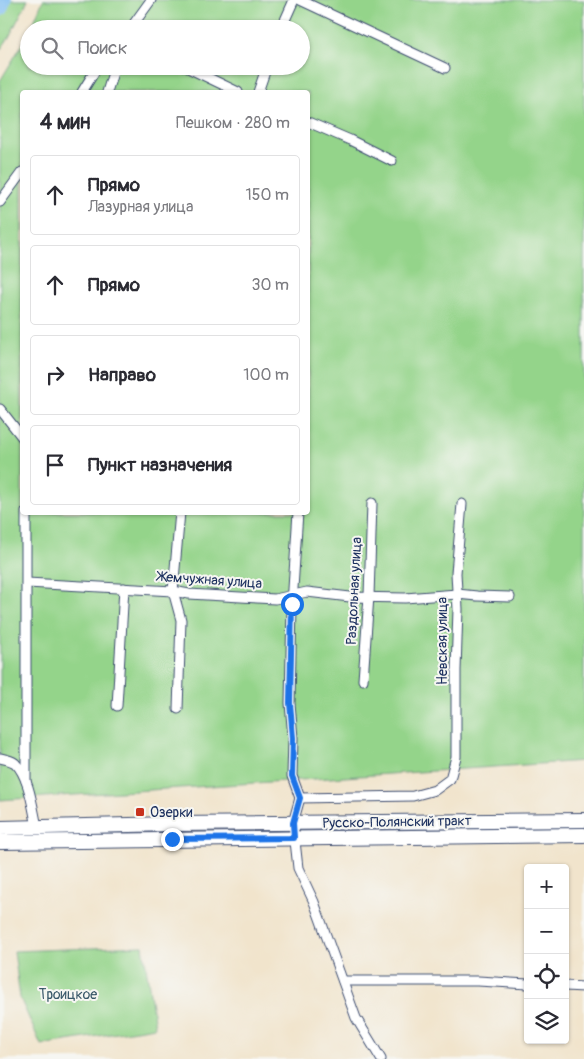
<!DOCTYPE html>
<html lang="ru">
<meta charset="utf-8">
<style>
:root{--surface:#fff;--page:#f2f2f3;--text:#2b2b33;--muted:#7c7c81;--line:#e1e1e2}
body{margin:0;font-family:Pangolin,sans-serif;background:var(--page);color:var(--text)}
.controls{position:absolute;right:15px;bottom:15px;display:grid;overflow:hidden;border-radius:5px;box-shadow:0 1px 4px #0004}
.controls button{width:45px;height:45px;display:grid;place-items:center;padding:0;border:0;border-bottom:1px solid var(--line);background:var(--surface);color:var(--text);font:25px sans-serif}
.stop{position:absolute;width:15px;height:15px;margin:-11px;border:4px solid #1a73e8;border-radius:50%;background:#fff}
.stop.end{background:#1a73e8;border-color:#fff;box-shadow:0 1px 5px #0008}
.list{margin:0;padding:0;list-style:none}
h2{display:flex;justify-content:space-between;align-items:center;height:65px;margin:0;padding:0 20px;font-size:21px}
h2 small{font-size:16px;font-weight:400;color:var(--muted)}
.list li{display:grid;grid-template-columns:32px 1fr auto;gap:15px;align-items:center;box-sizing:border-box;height:80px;margin:0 10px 10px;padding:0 10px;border:1px solid var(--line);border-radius:5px}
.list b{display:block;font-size:19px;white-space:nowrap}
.list p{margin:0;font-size:16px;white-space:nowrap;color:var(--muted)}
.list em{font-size:16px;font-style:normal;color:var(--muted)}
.icon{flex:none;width:28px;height:28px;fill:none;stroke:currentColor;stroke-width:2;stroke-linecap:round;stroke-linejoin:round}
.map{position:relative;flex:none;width:584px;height:1059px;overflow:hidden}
.search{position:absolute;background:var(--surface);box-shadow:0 1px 4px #0004;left:20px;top:20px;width:290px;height:55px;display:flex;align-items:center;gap:12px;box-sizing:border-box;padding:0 18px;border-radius:28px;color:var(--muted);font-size:19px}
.panel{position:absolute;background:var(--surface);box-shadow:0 1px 4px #0004;left:20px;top:90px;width:290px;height:425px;border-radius:5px}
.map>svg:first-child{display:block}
.green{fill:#94d48a;stroke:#588274;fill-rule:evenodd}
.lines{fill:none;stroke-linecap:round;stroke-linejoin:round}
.river{stroke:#7ebef3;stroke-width:15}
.street-casing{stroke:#3b4a6e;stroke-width:11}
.primary-casing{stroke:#3b4a6e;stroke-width:16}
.street{stroke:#fff;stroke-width:9}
.primary{stroke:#fff;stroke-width:14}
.route{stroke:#1a73e8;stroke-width:6}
.poi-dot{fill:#c8321e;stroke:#f6f6f2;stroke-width:2}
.labels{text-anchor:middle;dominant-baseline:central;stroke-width:4;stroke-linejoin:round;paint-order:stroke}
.street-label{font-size:14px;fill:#1b2f5e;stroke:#f6f6f2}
.poi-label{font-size:14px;fill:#1b2f5e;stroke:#f6f6f2;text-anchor:start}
.park-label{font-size:14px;fill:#395869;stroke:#f6f6f2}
</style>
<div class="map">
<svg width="584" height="1059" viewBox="0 0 584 1059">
<rect width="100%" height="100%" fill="#f6f6f2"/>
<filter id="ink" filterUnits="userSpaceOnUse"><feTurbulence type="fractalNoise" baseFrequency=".02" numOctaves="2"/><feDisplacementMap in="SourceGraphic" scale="10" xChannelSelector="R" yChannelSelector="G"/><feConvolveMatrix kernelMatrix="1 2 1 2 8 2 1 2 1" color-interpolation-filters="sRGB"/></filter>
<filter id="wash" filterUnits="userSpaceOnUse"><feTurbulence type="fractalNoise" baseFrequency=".0096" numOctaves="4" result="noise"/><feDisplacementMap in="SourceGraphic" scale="20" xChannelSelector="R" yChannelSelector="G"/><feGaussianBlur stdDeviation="1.12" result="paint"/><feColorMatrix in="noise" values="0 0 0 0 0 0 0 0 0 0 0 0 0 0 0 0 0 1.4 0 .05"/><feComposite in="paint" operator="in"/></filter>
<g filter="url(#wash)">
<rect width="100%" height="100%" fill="#f1e4cc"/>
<g class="green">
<path d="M0 0H28L8 39 0 50Z"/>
<path d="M43 0H584V761L0 800V81L29 33V66H301V29H31ZM22 92H308V512H22Z"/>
<path d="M143 946 155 1027 41 1045 20 998 14 951Z"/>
</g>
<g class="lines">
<path class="river" d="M0 9 4 0"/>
</g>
</g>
<g filter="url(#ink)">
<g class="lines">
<defs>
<g id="street">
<path d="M300 0 445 68"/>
<path d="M130 29 151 0"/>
<path d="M281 29 294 0"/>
<path d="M184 66 238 92"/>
<path d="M82 92 98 66"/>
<path d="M107 92 115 66"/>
<path d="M258 92 267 66"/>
<path d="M308 122 350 140 392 161"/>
<path d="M0 202 22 172"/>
<path d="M0 409 22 437"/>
<path d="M26 512V781"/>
<path d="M298 512 292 604 290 703 293 738 292 776 300 798"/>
<path d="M27 583 173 591 189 594 275 599 307 592 350 597 405 598 457 594 477 596 510 597"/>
<path d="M363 680 369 596 372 503"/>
<path d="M117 706 124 588"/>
<path d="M178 709 181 620 173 591 180 512"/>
<path d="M0 758C5 759 11 760 15 763 29 776 33 809 37 827"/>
<path d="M300 798 413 796 435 790 450 779 456 757V670L458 609 456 573 462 504"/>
<path d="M300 798 293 823 298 868 314 902 356 1018 381 1059"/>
<path d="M343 981H478L528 984"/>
<path d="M565 986 584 987"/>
</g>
<g id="primary">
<path d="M0 828 172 824 584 820"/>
<path d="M0 842 584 835"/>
</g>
</defs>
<use href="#street" class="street-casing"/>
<use href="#primary" class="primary-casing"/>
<use href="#street" class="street"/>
<use href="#primary" class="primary"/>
</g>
</g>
<g class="lines" filter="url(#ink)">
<path class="route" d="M172 839 294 838 293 823 300 798 292 776 293 738 290 703 292 604"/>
</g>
<rect class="poi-dot" x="135" y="807" width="10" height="10" rx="2.5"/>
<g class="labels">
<g class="street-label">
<text transform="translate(210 580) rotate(4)">Жемчужная улица</text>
<text transform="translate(354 591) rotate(-87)">Раздольная улица</text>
<text transform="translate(442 641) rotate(-90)">Невская улица</text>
<text transform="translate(397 822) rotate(-1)">Русско-Полянский тракт</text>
</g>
<g class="poi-label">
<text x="150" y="812">Озерки</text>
</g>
<g class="park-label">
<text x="68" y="994">Троицкое</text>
</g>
</g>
</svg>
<div class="controls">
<button>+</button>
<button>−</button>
<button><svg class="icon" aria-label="locate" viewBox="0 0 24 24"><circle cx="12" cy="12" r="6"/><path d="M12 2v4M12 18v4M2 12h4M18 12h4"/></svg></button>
<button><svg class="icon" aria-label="layers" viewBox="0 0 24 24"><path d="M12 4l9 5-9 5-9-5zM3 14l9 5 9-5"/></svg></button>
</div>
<div class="stop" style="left:292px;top:604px"></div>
<div class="stop end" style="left:172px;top:839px"></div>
<div class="search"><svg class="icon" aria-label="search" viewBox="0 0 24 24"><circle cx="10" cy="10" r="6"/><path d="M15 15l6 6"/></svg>Поиск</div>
<section class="panel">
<h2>4 мин<small>Пешком · 280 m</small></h2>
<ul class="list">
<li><svg class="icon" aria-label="ahead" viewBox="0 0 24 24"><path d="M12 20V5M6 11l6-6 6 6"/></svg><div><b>Прямо</b><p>Лазурная улица</p></div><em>150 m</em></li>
<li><svg class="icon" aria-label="ahead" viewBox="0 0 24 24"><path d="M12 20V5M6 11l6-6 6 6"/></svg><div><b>Прямо</b></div><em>30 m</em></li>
<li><svg class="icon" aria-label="right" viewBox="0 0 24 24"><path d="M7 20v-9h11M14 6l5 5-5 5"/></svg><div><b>Направо</b></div><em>100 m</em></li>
<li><svg class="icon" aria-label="arrive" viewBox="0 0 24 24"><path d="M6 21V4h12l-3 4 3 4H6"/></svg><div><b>Пункт назначения</b></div></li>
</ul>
</section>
</div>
